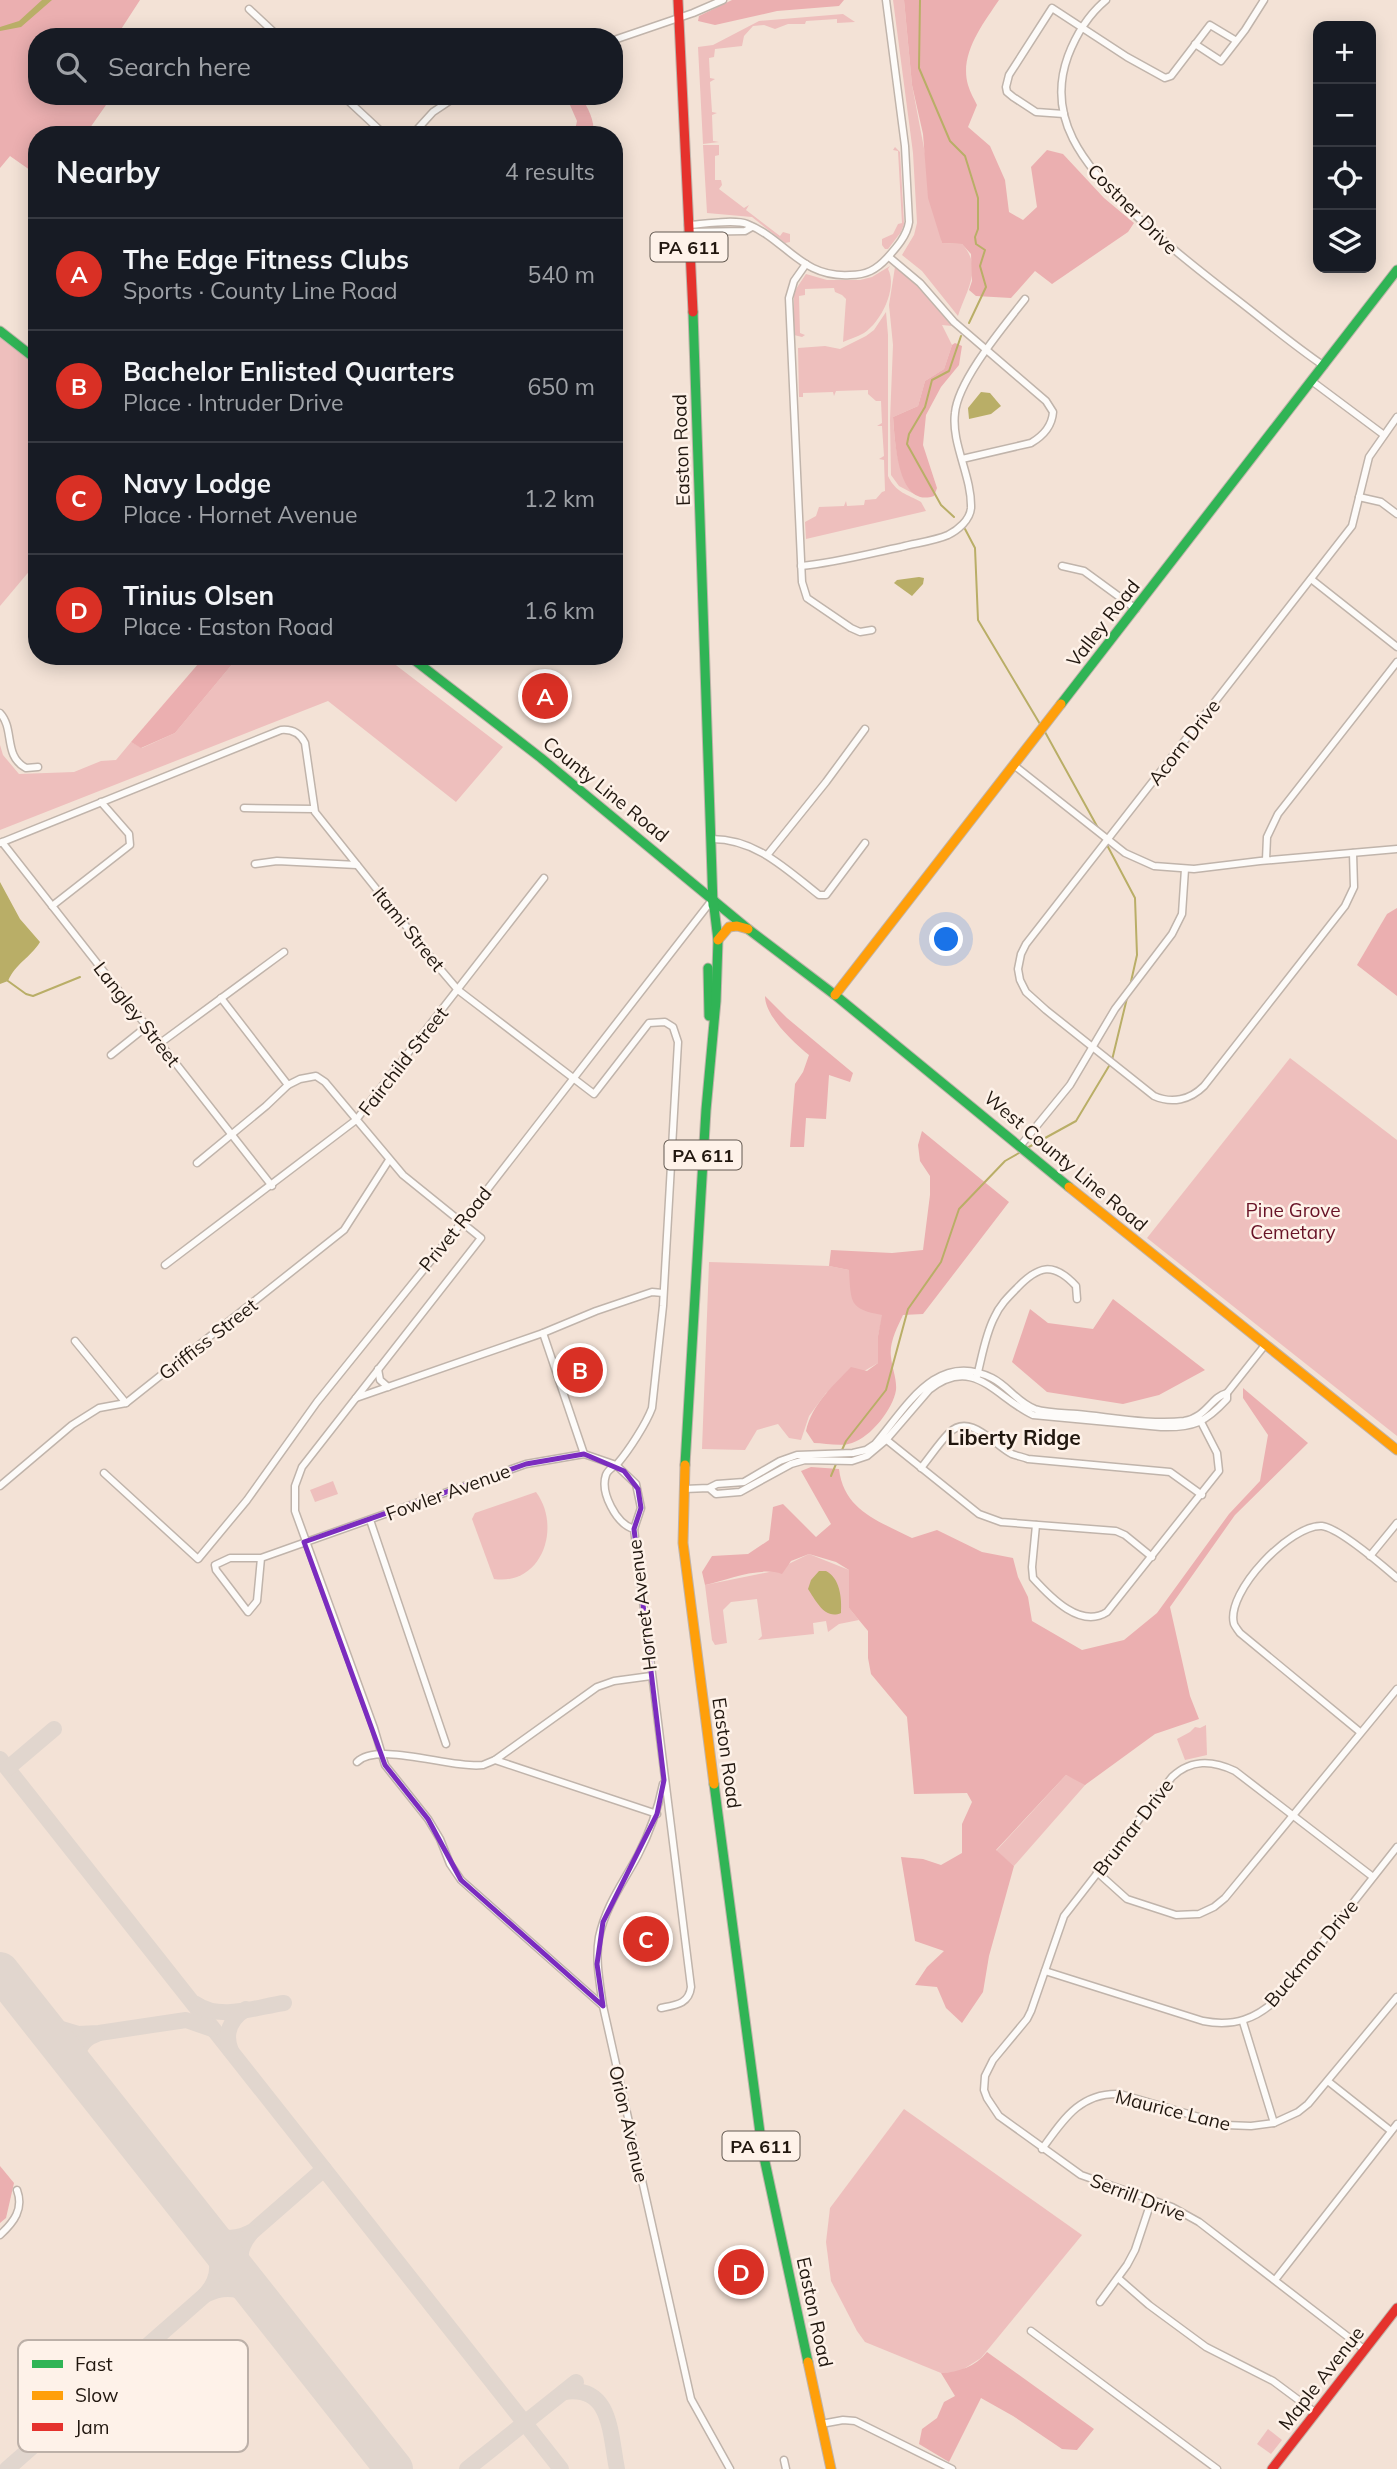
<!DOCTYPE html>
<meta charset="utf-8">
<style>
:root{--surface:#171b24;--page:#20242c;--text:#f1f3f6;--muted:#9ea1a6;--line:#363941;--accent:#d93025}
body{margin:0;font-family:Mulish,sans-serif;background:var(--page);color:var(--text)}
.controls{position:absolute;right:21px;top:21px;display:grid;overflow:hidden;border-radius:14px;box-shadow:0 4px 18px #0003}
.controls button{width:63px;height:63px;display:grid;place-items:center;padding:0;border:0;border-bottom:2px solid var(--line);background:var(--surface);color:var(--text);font:35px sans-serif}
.you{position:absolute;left:947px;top:940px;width:24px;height:24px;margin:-18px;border:5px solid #fff;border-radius:50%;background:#1a73e8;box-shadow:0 0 0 10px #1a73e833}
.badge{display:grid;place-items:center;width:46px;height:46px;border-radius:50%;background:var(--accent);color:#fff;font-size:23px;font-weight:700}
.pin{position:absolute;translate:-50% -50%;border:4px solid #fff;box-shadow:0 2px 7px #0006}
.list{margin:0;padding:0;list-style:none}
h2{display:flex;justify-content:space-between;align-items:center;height:91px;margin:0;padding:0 28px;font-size:30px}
h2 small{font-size:23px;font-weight:400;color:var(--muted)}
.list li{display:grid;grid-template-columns:46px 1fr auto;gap:21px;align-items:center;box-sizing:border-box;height:112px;padding:0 28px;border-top:2px solid var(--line)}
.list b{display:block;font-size:26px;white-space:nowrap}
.list p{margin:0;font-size:23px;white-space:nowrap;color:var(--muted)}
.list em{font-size:23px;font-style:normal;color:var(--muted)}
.icon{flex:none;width:38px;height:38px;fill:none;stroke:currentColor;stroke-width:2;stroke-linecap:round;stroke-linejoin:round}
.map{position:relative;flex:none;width:1397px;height:2469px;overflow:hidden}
.search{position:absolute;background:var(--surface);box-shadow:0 4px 18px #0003;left:28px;top:28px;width:595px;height:77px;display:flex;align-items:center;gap:18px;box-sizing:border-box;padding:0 24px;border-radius:28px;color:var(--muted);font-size:26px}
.panel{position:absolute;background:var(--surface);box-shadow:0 4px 18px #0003;left:28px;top:126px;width:595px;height:539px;border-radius:28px}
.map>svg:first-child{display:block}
.green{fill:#eebfbd}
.forest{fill:#ebafb0}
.water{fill:#b9ae67}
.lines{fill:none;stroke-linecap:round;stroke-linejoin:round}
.stream{stroke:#b9ae67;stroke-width:2}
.taxiway{stroke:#e1d6ce;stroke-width:16}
.runway{stroke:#e1d6ce;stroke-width:38}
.street-casing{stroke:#c0b4ab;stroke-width:9}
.fast-casing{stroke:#c0b4ab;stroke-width:11}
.slow-casing{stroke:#c0b4ab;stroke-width:11}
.jam-casing{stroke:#c0b4ab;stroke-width:11}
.street{stroke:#fdfbf9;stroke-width:6}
.fast{stroke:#30b455;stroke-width:9}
.slow{stroke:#ff9f0a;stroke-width:9}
.jam{stroke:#e5322d;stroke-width:9}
.marked{fill:none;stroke:#7b2cbf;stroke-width:5;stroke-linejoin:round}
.labels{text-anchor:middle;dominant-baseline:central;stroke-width:5;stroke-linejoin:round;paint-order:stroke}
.shield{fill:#fef2e9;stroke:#635950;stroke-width:2}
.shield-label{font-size:18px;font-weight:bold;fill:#21170f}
.street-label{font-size:19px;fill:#21170f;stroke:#fef2e9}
.park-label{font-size:19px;fill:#681327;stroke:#fef2e9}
.neighbourhood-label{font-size:21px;font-weight:bold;fill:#21170f;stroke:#fef2e9}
.key{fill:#fef2e9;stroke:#bcb0a8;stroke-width:2}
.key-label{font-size:19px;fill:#21170f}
</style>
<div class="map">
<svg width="1397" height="2469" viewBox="0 0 1397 2469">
<rect width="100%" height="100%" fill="#f3e2d6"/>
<g class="green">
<path d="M893 0H904L912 85 942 243 962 244C984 268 966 290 958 316L922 271 902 255 914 235 917 223 913 153Z"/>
<path d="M843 14 855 22 837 23V19L806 21 805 24H788L775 29 764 25 753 26 744 36 742 46 715 49 714 57 709 58 710 78 715 79 710 82 712 112 717 113 712 115 713 141 719 142 703 144 698 47 713 45 759 21Z"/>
<path d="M703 145H719V155L715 156V180H721L722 185 719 189 744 208 749 205 746 210 780 236 783 232 790 234V242L785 243 752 217 707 213Z"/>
<path d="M895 147 900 152 904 224 901 232 888 249H885L882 245V239L893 234 898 224 902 223 898 151 893 150Z"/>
<path d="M890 266 888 269C898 288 881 322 864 333 857 337 849 339 843 342L846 299 842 295 835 292 834 288 805 289V295L799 296 800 333 805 335 802 337 794 335V292L806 274 827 280H860L872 277Z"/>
<path d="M895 267 916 285 952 326 942 325 952 345 944 369 925 381 918 406 893 417C895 446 897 473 916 495L899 486 891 475 890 420 893 345 889 305Z"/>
<path d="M886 312 888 335V476C896 493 907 494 921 502L926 511 806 539 805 522 816 516 819 507 844 506 846 501 847 506 864 505 865 500 876 499 882 492 885 491 884 460 879 459 884 456 882 426H877L882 423 881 401H876L868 394V390L836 391 834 396 833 392 803 393V397H799L798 348 825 346 840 349 866 336 874 330Z"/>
<path d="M0 337 37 366V562L0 606Z"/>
<path d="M239 656H384L503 747 456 802 328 701 0 830V745L3 755 19 774 74 772 101 761 116 760 131 742 142 748 175 733Z"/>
<path d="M1290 1058 1397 1140V1436L1147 1238Z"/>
<path d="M709 1262 829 1266 849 1270 883 1314 878 1336V1363L826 1393 809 1416 801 1440 789 1438 778 1424 757 1430 745 1450 702 1449Z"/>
<path d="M333 1481 338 1494 315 1502 310 1490Z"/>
<path d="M536 1492C562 1527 542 1586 494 1579L472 1519 475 1513Z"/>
<path d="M809 1554 849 1570V1608L859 1620 839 1624 828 1632 826 1621 813 1623 814 1634 758 1640 762 1636 757 1599 731 1602 723 1610 727 1643 715 1645 712 1640 705 1585 774 1571Z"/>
<path d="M1206 1725 1207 1755 1185 1760 1177 1739 1190 1732 1195 1727 1200 1728Z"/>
<path d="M1066 1775 1086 1784 1014 1866 996 1851Z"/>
<path d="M904 2109 1082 2235 981 2358 959 2372 941 2373 865 2342 857 2331 831 2281 826 2242 830 2208Z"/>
<path d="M1268 2429 1282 2440 1271 2454 1257 2444Z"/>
</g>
<g class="forest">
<path d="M0 0H140L116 37H37V96H106V105L85 135H37V175L10 156 0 168Z"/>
<path d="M732 0H844L839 6 777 11 715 25 698 21 699 16Z"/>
<path d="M904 0H999C983 24 959 54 968 85 970 92 974 99 977 105L968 127 990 146 1005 180 1009 212 1023 220 1037 207 1031 167 1047 150 1063 154 1104 198 1134 223 1128 232 1052 284 1035 271 1011 298 976 296 969 290 972 281 971 254 962 244 942 243 928 198 923 134 912 85Z"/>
<path d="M566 96H580C589 109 594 119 594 135H574L577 121Z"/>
<path d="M955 343 962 346 959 365 941 387 926 415 923 445 937 488 934 496C897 509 895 439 893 417L918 406 925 381 944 369 952 345Z"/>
<path d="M205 656H239L175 733 141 748 131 742Z"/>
<path d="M1397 908V996L1357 965 1387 914Z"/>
<path d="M765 996 787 1018 853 1073 850 1082 829 1075 826 1119 806 1118 804 1147H790L795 1084 803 1072 809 1055C793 1042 765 1016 765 996Z"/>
<path d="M922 1131 1009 1202 923 1314 903 1315C897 1328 889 1343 891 1357 892 1368 897 1379 896 1390 893 1409 871 1437 852 1443 841 1447 825 1443 814 1443L806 1431C812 1404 833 1386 851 1367L867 1371 878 1363V1336L882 1315C849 1309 851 1303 849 1270L829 1266 831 1250 892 1253 923 1250 930 1195V1176L920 1161 918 1145Z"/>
<path d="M1113 1299 1205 1370 1159 1395 1123 1404 1047 1392 1012 1362 1030 1309 1048 1323 1093 1329Z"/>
<path d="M1243 1388 1308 1443 1235 1515 1170 1607 1190 1696 1199 1719 1155 1734 1085 1785 1066 1775 996 1850 1014 1866 989 1956 983 1992 962 2023 946 2008 937 1987 915 1985 927 1967 944 1951 915 1941 901 1857 923 1859 941 1865 962 1853V1824L972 1802 967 1793 914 1794 907 1717 871 1674 868 1658V1631L849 1608V1570L836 1562 809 1554 791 1561 782 1574C760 1566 727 1580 705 1585L702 1572 712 1556 748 1554 769 1540 773 1507 783 1504 816 1537 831 1524 801 1471 811 1467 839 1469C844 1511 879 1521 912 1538L937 1530 982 1552 1013 1558 1018 1577 1028 1597 1032 1621 1082 1650 1124 1640 1157 1613 1229 1514 1260 1481 1268 1435 1243 1398Z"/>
<path d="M0 2166 14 2183 6 2218 0 2223Z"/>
<path d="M987 2352 1094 2429 1077 2450 1062 2449 1013 2416 981 2398 949 2462 919 2444 922 2429 937 2418 944 2402 955 2396 941 2373C959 2372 975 2367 987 2352Z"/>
</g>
<g class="water">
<path d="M42 0H52L21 27 0 31V27L19 21Z"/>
<path d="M981 392 990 393 1001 406 991 414 969 419 968 408Z"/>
<path d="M919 577 924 578 923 584 912 596 894 583 897 580Z"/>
<path d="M0 882 20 919 40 942C30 958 16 963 8 981L0 984Z"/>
<path d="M819 1571H826C840 1578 842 1598 841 1613 825 1620 816 1601 808 1589L811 1580Z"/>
</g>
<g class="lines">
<g class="stream">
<path d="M920 0 919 68 950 141 965 156 978 198V229L975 237 976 244 985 250 980 266 986 287 969 323"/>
<path d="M954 517 941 505 907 444 909 434 925 407 932 380 949 371 961 336"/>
<path d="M965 529 975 548 978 620 1040 724"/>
<path d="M1045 732 1098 828"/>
<path d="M1107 845 1135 898 1137 955 1130 986"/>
<path d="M8 981 26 994 33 996 80 977"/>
<path d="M1112 1060 1127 998"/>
<path d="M1027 1148 1076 1121 1109 1066"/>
<path d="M842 1450 846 1441 886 1390 908 1309 941 1262 959 1209 1005 1161 1019 1153"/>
<path d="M831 1476 836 1464"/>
</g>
<g class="taxiway">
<path d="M0 1759 561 2469"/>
<path d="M8 1768 54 1729"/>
<path d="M196 2004C220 2021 256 2007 284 2003"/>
<path d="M33 2013 58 2028 78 2034 99 2033 186 2020 212 2029"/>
<path d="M231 2051C224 2034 230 2019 246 2009"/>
<path d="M79 2071C76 2053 78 2041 97 2034"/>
<path d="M206 2231C223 2239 236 2241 253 2231L324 2169"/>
<path d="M243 2279C239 2261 238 2248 251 2233"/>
<path d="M205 2295C223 2276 218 2259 209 2236"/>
<path d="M564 2392C612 2384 610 2435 617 2469"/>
<path d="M7 2469 205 2295C226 2284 242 2289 261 2301"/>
<path d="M467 2469 576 2382"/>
</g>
<path class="runway" d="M0 1971 394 2469"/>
<defs>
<g id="street">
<path d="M1106 0C1088 15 1076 35 1068 56 1045 119 1085 164 1125 205 1157 237 1191 264 1227 292 1259 316 1290 343 1324 366"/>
<path d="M249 9 279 37"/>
<path d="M614 40 693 13 723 0"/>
<path d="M1195 44 1221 61 1245 30 1264 0"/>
<path d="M343 96 385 135"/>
<path d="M1064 114 1036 112 1013 97 1007 92 1006 87 1009 75 1052 8 1127 57 1165 78 1171 76 1210 25 1235 40"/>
<path d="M412 135 433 112 457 96"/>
<path d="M688 225C703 224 735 219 747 224 787 240 801 278 850 275 866 275 876 270 887 258 896 248 907 236 909 222L905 146 886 0"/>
<path d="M688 232 745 231 752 227"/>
<path d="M889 257 920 283 954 322 1046 401 1053 412C1052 426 1043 436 1031 443L962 459"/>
<path d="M806 264 794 281 789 298 802 582 807 598 851 628 860 632 872 630"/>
<path d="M1313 382 1384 435"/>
<path d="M1359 497 1381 502 1397 514"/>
<path d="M801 566C834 563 868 554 901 547 916 543 934 541 948 535 958 530 970 520 971 508 972 476 951 444 955 413 958 380 1004 326 1025 299"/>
<path d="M1062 566 1084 571 1136 609"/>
<path d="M1311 579 1397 647"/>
<path d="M0 713C15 729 3 756 26 768L38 767"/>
<path d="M1015 766 1125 853 1154 866 1194 869 1260 861 1397 849"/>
<path d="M244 808 314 809"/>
<path d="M712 839C756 839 786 869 819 895H826L865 843"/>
<path d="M2 842 272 1186"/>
<path d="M0 843 281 730C292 729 300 733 305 743L315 812 441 970 458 990 594 1094 649 1023 665 1022 673 1027 678 1042 663 1306 652 1408C646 1424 629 1450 618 1463 614 1467 608 1469 606 1475 600 1492 616 1524 634 1529L691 1987C689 2004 676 2005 661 2008"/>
<path d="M1353 853 1354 887 1345 906 1204 1086C1190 1100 1172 1104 1154 1096L1046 1010 1026 992 1020 980 1018 969 1021 954 1026 944 1352 526 1369 457 1397 417"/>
<path d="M768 854 826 782 865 729"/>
<path d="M1266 860 1267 837 1278 814 1397 662"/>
<path d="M255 864 277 861 357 865"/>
<path d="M52 906 130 845 129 834 101 802"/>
<path d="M221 998 288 1085"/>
<path d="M159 1044 284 952"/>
<path d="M111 1055 146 1027"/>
<path d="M1021 1145 1070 1085 1115 1009 1172 934 1182 914 1185 869"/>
<path d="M197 1163 266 1106 288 1085 300 1079 316 1076 325 1082 403 1175 481 1238 302 1467 295 1486V1511L374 1728 385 1765 428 1819 440 1839 450 1864 461 1880 603 2006"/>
<path d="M165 1265 356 1120 544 878"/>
<path d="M543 1333 584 1454"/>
<path d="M75 1341 126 1403"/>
<path d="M378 1369 380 1380 388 1387"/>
<path d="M977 1376C982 1357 985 1336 994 1318 999 1306 1008 1297 1017 1288 1038 1266 1053 1261 1076 1286L1077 1299"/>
<path d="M1227 1393 1265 1345"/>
<path d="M356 1398 543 1333 596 1311 652 1292 663 1293"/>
<path d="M883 1437 979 1514 1001 1522 1116 1531 1125 1535 1152 1557"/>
<path d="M921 1468C930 1457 939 1443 949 1433 970 1412 994 1445 1012 1454 1017 1456 1023 1457 1028 1459L1170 1472 1202 1495"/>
<path d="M104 1473 198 1559 247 1500 317 1402 462 1222 712 900"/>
<path d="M0 1486 72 1425 99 1408 126 1403 344 1230 389 1160"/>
<path d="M684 1489 709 1488 717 1484 744 1482 780 1461 797 1455 853 1453 866 1450 875 1444C906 1408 936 1350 992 1378 1008 1386 1018 1403 1035 1409 1048 1413 1064 1413 1077 1414 1110 1417 1151 1425 1184 1421 1207 1417 1211 1397 1227 1393V1399C1205 1423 1193 1428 1161 1427L1033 1415C996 1398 974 1354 929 1390L886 1440 867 1456 852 1461 805 1460 791 1464 740 1492 716 1494 709 1488"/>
<path d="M370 1520 446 1744"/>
<path d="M1036 1525 1032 1567 1033 1578C1051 1598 1081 1629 1107 1612L1219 1471 1217 1453 1199 1418"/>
<path d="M1370 1556 1397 1523"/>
<path d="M261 1558 257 1601 248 1612 216 1570 215 1565 230 1558H261L526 1464 584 1454 616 1465 636 1484 641 1508 634 1529"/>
<path d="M1360 1732 1240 1633C1240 1633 1234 1625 1234 1624 1225 1592 1291 1524 1322 1526 1339 1528 1382 1565 1397 1578"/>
<path d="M495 1760 657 1814"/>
<path d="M357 1762C378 1741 452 1769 483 1765L495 1760 597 1687 614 1681 651 1676"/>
<path d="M663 1784C658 1809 650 1832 638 1855 623 1883 606 1905 599 1937 595 1960 600 1984 603 2006L691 2399 730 2469"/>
<path d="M1097 1872 1127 1899 1176 1915 1199 1914 1214 1907 1225 1898 1397 1689"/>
<path d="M1045 1971 1203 2021C1234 2027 1257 2019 1279 1997L1397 1847"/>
<path d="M1243 2022 1274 2123"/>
<path d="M1329 2082 1391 2131"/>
<path d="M1042 2149C1063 2120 1080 2092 1120 2094L1226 2125 1251 2126 1274 2123 1298 2112 1308 2104 1397 1997"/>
<path d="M0 2235C14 2222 24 2209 17 2190"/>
<path d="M1118 2278 1149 2305 1206 2347 1273 2381 1316 2413"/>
<path d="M1275 2280 1397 2124"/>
<path d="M1100 2302 1127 2265 1135 2250 1152 2199"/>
<path d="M1031 2331 1217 2469"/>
<path d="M1365 2350 1199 2222 1172 2207 1081 2175 999 2116 987 2098 984 2090 985 2076 993 2060 1027 2019 1031 2011 1064 1916 1172 1777C1191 1759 1212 1760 1235 1771L1373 1877"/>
<path d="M821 2424 843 2420 855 2421 952 2469"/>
<path d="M784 2460 786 2469"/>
</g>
<g id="fast">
<path d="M693 312 713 905"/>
<path d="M0 331 37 360"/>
<path d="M409 656 541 758 748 929 835 995 1069 1187"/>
<path d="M1061 704 1397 270"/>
<path d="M708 968 709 1016"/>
<path d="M685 1465 706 1110 716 1001 718 940 713 899"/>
<path d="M714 1784 762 2148 808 2362"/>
</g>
<g id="slow">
<path d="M718 940 729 927 737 926 748 929"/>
<path d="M835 995 1061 704"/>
<path d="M1069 1187 1397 1450"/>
<path d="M685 1465 683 1543 714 1784"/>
<path d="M808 2362 831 2469"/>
</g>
<g id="jam">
<path d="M678 0 693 312"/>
<path d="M1272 2469 1397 2308"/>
</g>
</defs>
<use href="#street" class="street-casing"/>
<use href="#fast" class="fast-casing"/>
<use href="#slow" class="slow-casing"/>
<use href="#jam" class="jam-casing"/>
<use href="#street" class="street"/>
<use href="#fast" class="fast"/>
<use href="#slow" class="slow"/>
<use href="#jam" class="jam"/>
</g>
<path class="marked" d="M584 1454 624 1471 638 1489 641 1508 634 1529 664 1780 657 1814 603 1922 597 1964 603 2006 461 1880 428 1819 385 1765 304 1542 526 1464Z"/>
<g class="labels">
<g class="shield">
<rect x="650.5" y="232.5" width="77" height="29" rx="5"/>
<rect x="664.5" y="1140.5" width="77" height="29" rx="5"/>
<rect x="722.5" y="2131.5" width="77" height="29" rx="5"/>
</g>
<g class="shield-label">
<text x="689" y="247">PA 611</text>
<text x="703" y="1155">PA 611</text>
<text x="761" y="2146">PA 611</text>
</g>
<g class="street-label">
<text transform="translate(1133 209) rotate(45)">Costner Drive</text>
<text transform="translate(681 450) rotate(-92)">Easton Road</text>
<text transform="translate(1103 623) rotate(-52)">Valley Road</text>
<text transform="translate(1184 742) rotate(-52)">Acorn Drive</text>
<text transform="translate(606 789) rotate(39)">County Line Road</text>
<text transform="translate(409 929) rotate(51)">Itami Street</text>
<text transform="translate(137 1014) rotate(52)">Langley Street</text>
<text transform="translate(403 1061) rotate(-52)">Fairchild Street</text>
<text transform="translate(1066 1161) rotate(40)">West County Line Road</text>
<text transform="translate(455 1229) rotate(-51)">Privet Road</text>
<text transform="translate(208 1339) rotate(-38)">Griffiss Street</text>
<text transform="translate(448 1492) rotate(-20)">Fowler Avenue</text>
<text transform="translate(642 1605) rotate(-97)">Hornet Avenue</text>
<text transform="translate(727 1753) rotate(82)">Easton Road</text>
<text transform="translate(1133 1827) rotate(-52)">Brumar Drive</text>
<text transform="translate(1311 1953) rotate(-50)">Buckman Drive</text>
<text transform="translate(1173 2110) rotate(14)">Maurice Lane</text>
<text transform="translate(629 2124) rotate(77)">Orion Avenue</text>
<text transform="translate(1138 2197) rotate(21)">Serrill Drive</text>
<text transform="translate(815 2312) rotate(78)">Easton Road</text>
<text transform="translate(1321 2378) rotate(-52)">Maple Avenue</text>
</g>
<g class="park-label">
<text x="1293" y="1210">Pine Grove<tspan x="1293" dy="22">Cemetary</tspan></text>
</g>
<g class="neighbourhood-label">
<text x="1014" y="1437">Liberty Ridge</text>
</g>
</g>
<rect x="18" y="2340" width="230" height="112" rx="10" class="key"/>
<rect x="32" y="2360" width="31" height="8" fill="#30b455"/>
<rect x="32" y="2391" width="31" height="9" fill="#ff9f0a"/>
<rect x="32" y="2423" width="31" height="8" fill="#e5322d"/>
<g class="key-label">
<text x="75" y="2371">Fast</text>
<text x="75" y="2402">Slow</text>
<text x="75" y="2434">Jam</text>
</g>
</svg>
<div class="controls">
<button>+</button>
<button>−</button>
<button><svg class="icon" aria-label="locate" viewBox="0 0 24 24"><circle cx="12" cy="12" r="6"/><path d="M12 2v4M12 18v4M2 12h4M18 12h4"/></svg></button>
<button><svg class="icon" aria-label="layers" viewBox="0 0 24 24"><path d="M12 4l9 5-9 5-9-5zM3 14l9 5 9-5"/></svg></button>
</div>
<div class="you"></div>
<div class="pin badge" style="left:545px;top:696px">A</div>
<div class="pin badge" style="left:580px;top:1370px">B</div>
<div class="pin badge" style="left:646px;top:1939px">C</div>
<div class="pin badge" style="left:741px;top:2272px">D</div>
<div class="search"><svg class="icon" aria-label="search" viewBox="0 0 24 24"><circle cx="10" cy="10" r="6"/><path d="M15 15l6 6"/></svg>Search here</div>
<section class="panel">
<h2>Nearby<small>4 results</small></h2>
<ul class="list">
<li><span class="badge">A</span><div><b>The Edge Fitness Clubs</b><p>Sports · County Line Road</p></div><em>540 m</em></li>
<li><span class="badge">B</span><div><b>Bachelor Enlisted Quarters</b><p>Place · Intruder Drive</p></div><em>650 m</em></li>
<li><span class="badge">C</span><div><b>Navy Lodge</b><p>Place · Hornet Avenue</p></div><em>1.2 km</em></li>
<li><span class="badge">D</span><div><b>Tinius Olsen</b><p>Place · Easton Road</p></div><em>1.6 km</em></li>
</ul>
</section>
</div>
